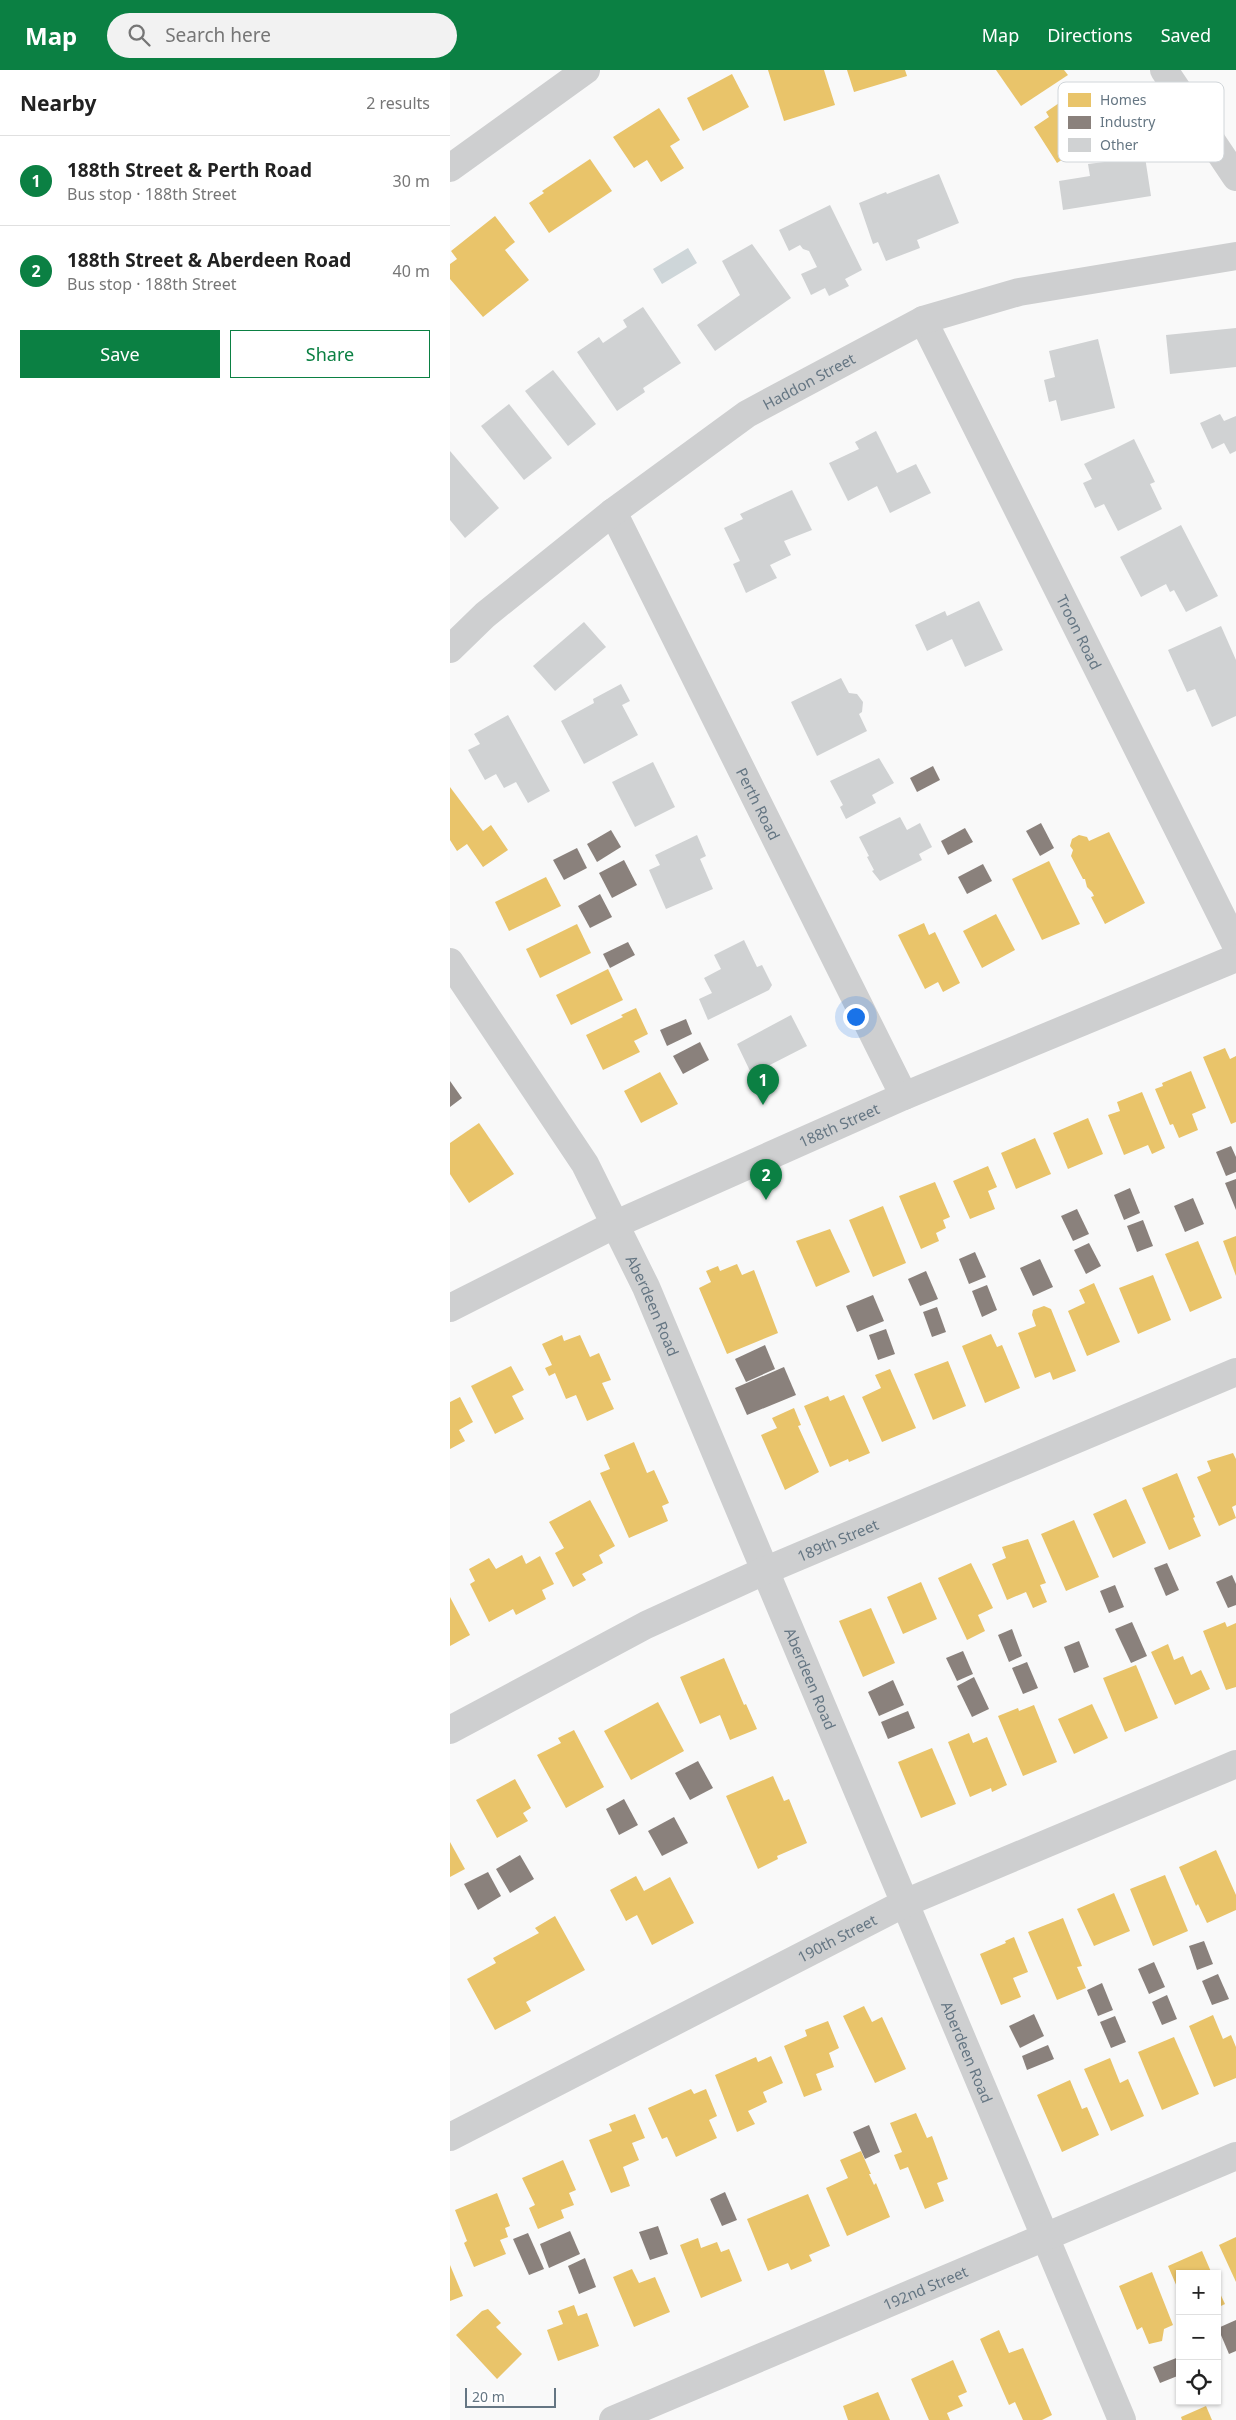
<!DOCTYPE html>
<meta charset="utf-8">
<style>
:root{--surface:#fff;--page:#f2f2f2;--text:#222;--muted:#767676;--line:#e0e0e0;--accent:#0b8043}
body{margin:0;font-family:"Noto Sans",sans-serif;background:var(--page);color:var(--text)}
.controls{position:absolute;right:15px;bottom:15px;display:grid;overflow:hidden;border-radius:0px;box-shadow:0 1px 4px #0004}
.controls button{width:45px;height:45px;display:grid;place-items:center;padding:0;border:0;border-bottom:1px solid var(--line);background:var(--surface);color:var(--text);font:25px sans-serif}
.scale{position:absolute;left:15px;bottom:12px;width:91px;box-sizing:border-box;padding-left:5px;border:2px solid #657683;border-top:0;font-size:14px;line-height:18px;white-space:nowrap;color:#657683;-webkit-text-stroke:4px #fff;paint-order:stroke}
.you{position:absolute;left:405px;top:946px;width:18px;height:18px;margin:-12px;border:4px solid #fff;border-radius:50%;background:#1a73e8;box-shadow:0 0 0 8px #1a73e833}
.badge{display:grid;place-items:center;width:32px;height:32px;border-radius:50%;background:var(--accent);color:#fff;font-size:16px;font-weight:700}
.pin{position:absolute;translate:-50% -41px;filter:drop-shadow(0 1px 2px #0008)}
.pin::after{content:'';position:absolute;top:26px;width:18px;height:15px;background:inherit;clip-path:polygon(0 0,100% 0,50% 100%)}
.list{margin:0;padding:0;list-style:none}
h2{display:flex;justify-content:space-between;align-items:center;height:65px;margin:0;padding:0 20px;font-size:21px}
h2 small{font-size:16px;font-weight:400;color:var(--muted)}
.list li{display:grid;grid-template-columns:32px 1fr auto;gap:15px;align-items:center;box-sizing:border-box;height:90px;padding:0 20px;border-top:1px solid var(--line)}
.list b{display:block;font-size:19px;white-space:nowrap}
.list p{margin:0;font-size:16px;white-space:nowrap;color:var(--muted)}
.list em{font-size:16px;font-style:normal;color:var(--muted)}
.actions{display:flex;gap:10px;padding:15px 20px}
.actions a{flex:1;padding:11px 0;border:1px solid var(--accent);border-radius:0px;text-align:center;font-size:18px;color:var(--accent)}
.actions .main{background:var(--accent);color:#fff}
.icon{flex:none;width:28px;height:28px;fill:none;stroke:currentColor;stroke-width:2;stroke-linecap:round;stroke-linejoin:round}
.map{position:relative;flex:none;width:786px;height:2350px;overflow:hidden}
header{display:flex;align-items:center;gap:30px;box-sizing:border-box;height:70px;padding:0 25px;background:var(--accent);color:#fff}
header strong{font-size:24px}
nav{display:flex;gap:28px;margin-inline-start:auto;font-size:18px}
.search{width:350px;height:45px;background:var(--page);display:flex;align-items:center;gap:12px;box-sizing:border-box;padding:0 18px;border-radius:28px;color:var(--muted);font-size:19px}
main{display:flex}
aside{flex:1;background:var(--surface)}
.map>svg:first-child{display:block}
.water{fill:#ced6d9}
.homes{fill:#e9c46a}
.industry{fill:#8a817c}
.building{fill:#d0d2d3}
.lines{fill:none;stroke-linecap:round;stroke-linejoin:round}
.minor{stroke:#cecfd0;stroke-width:28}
.tertiary{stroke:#cecfd0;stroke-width:28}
.labels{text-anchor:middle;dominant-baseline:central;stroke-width:5;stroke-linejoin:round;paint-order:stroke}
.street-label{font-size:15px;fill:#657683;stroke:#fff}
.key{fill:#fff;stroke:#d1d6da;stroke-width:1}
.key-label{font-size:14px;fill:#657683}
</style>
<header>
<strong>Map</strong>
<div class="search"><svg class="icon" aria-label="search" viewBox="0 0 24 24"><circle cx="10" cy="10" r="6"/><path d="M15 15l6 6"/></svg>Search here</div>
<nav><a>Map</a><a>Directions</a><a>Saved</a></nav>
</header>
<main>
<aside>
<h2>Nearby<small>2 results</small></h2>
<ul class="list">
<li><span class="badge">1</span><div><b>188th Street &amp; Perth Road</b><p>Bus stop · 188th Street</p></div><em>30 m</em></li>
<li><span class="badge">2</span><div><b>188th Street &amp; Aberdeen Road</b><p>Bus stop · 188th Street</p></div><em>40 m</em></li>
</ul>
<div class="actions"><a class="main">Save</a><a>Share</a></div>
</aside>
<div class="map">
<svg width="786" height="2350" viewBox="0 0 786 2350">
<rect width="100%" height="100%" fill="#f9f9f9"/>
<path class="water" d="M238 178 247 193 212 214 203 199Z"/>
<g class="homes">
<path d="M318 0H374L385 35 334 51Z"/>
<path d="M397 0H455L457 6 404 22Z"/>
<path d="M546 0H614L618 5 571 36Z"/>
<path d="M282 4 299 37 253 61 237 28Z"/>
<path d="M628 20 656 61 607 93 584 57 599 47 596 42Z"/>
<path d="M209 38 230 70 220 76 234 98 211 112 197 90 184 98 163 67Z"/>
<path d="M140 89 162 121 99 163 79 133 94 123 92 121Z"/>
<path d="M45 146 65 172 55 180 79 210 33 247 0 209V194L7 189 1 181Z"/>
<path d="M0 717 33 761 41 755 58 780 33 797 17 774 7 781 0 770Z"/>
<path d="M659 762 695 833 655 854 641 827 644 826 642 822 637 817 635 809H633L621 786 623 780 620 776 622 769 629 765 637 767 639 771Z"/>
<path d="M599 791 630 854 592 870 562 809Z"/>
<path d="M96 807 111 836 59 861 45 832Z"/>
<path d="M546 844 565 880 532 898 513 861Z"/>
<path d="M474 853 479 865 485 862 510 913 493 922 488 912 475 919 448 865Z"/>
<path d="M127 854 141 883 90 908 76 879Z"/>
<path d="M158 899 173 930 121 955 106 925Z"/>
<path d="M186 938 198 964 184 971 190 982 153 1000 136 965 173 947 171 945Z"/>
<path d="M775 978 780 989 786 986V1052L781 1054 753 987Z"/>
<path d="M741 1001 756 1038 742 1044 748 1060 729 1068 723 1054 720 1055 705 1019 713 1016 712 1013Z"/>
<path d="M210 1002 228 1034 191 1053 174 1021Z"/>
<path d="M692 1022 715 1078 702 1084 698 1075 674 1085 658 1045 670 1041 667 1032Z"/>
<path d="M638 1048 653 1084 618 1099 603 1063Z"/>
<path d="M29 1053 64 1104 19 1133 0 1104V1073Z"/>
<path d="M585 1068 601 1104 566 1119 551 1083Z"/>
<path d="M538 1096 547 1117 538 1121 545 1139 520 1149 503 1111Z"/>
<path d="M485 1112 500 1147 493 1150 496 1158 486 1163 489 1171 471 1179 449 1126Z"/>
<path d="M433 1136 456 1193 423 1207 399 1150Z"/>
<path d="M380 1159 400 1202 366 1217 346 1171Z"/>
<path d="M786 1166V1206L773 1171Z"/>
<path d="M748 1171 772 1228 740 1242 715 1184Z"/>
<path d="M287 1194 292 1205 304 1200 328 1263 277 1284 249 1218 261 1212 256 1201 268 1196 270 1201Z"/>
<path d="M703 1205 721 1250 688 1264 669 1218Z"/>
<path d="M644 1213 670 1272 637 1286 618 1241 635 1233 629 1220Z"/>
<path d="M594 1236 601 1239 626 1301 603 1310 600 1302 585 1308 568 1263 586 1256 582 1245 583 1240Z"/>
<path d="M541 1264 547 1277 552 1275 570 1318 535 1333 512 1276Z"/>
<path d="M112 1265 114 1271 130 1265 140 1287 149 1283 161 1310 152 1313 164 1339 137 1351 126 1325 116 1329 105 1303 99 1306 95 1298 102 1295 92 1274Z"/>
<path d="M498 1291 516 1336 483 1350 464 1304Z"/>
<path d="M61 1296 74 1320 62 1326 74 1349 45 1364 21 1316Z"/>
<path d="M440 1299 466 1358 432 1372 412 1327 431 1318 425 1305Z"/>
<path d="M394 1325 420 1383 399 1392 398 1389 380 1397 354 1336 378 1326 380 1331Z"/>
<path d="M10 1327 23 1352 9 1360 15 1371 0 1379V1332Z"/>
<path d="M344 1338 351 1355 348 1356 369 1402 335 1420 311 1365 327 1358 322 1348Z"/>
<path d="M184 1372 197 1403 204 1400 219 1433 212 1436 218 1451 179 1468 150 1403 160 1399 154 1385Z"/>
<path d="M783 1383 786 1389V1435L782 1437 786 1448 769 1456 747 1407 761 1401 757 1391Z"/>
<path d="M727 1403 745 1447 743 1448 751 1466 719 1480 692 1418Z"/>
<path d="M676 1429 696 1473 663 1488 643 1444Z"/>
<path d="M140 1430 165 1476 149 1485 153 1493 132 1504 136 1510 123 1517 105 1483 114 1478 99 1452Z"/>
<path d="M624 1450 649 1507 616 1521 591 1464Z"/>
<path d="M578 1469 596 1513 590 1515 597 1532 583 1538 576 1522 557 1530 542 1494 556 1488 552 1477Z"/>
<path d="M72 1485 76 1494 90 1486 104 1514 92 1520 96 1529 66 1545 63 1539 39 1552 20 1514 25 1511 19 1499 39 1488 46 1499Z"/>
<path d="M521 1493 543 1538 528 1545 535 1561 517 1570 488 1508Z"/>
<path d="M471 1512 487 1549 453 1564 437 1527Z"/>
<path d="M0 1527 20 1565 0 1576Z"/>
<path d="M421 1538 445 1593 413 1607 389 1551Z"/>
<path d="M775 1552 777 1557 786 1553V1617L776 1620 753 1561Z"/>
<path d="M718 1574 724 1590 733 1586 741 1605 751 1600 760 1619 725 1635 701 1582Z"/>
<path d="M274 1588 294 1635 296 1634 307 1659 280 1670 270 1645 250 1654 230 1607Z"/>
<path d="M686 1595 708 1648 675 1662 653 1608Z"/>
<path d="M208 1632 234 1681 181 1710 154 1661Z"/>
<path d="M642 1634 658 1668 624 1684 608 1649Z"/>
<path d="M584 1635 607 1692 573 1706 548 1646 568 1638 569 1641Z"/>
<path d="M124 1660 154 1717 116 1738 87 1685 111 1673 108 1668Z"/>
<path d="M519 1663 523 1673 537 1667 557 1715 542 1722 541 1718 520 1727 498 1672Z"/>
<path d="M482 1678 506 1734 471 1748 448 1692Z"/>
<path d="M323 1706 334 1731 339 1729 357 1773 327 1786 328 1789 308 1799 276 1726Z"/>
<path d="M65 1709 81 1738 73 1743 78 1751 47 1768 26 1730Z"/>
<path d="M0 1772 15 1799 0 1807Z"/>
<path d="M766 1780 786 1825V1840L757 1853 748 1834 746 1836 729 1797Z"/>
<path d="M715 1805 738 1861 703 1876 680 1819Z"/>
<path d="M186 1806 194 1821 220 1807 244 1853 202 1875 187 1845 176 1851 160 1820Z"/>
<path d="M664 1823 680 1861 644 1876 627 1839Z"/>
<path d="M105 1846 135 1900 76 1932 81 1941 45 1960 17 1909 46 1893 43 1888 89 1863 85 1858Z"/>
<path d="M613 1848 632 1896 627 1897 636 1918 607 1930 578 1862Z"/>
<path d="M564 1867 578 1902 563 1908 571 1927 551 1935 530 1884 556 1873 555 1871Z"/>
<path d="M414 1936 422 1952 432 1947 456 1999 425 2013 393 1946Z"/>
<path d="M763 1945 773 1969 781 1965 786 1977V2008L764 2017 739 1956Z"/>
<path d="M378 1951 389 1978 379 1983 384 1997 366 2004 372 2020 354 2027 334 1976 357 1966 355 1960Z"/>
<path d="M724 1967 749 2024 712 2040 688 1982Z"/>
<path d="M321 1986 333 2013 313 2022 317 2032 298 2041 305 2054 287 2062 265 2005 306 1987 308 1992Z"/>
<path d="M660 1988 670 2013 678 2009 694 2046 661 2061 634 1999Z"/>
<path d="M620 2010 632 2039 637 2037 649 2065 612 2082 587 2025Z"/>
<path d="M241 2019 244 2024 256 2019 267 2046 259 2050 267 2068 226 2087 217 2067 212 2069 198 2038Z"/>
<path d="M466 2043 477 2068 482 2066 498 2109 487 2113 494 2131 475 2139 458 2097 450 2100 444 2085 452 2082 440 2053Z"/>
<path d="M185 2044 195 2068 182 2073 189 2090 173 2097 180 2116 161 2123 139 2070 162 2061 159 2054Z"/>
<path d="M411 2081 421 2104H419L424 2115 426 2113 440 2147 397 2166 376 2118 398 2108 390 2090Z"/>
<path d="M113 2090 126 2120 119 2123 124 2135 111 2140 114 2148 88 2159 79 2138 85 2135 72 2108Z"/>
<path d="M47 2123 60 2156 55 2158 58 2167 50 2170 56 2184 24 2197 14 2173 17 2171 5 2140Z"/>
<path d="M358 2124 380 2176 359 2185 362 2191 341 2200 338 2193 318 2201 297 2149Z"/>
<path d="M786 2167V2212L769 2175Z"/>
<path d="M248 2168 251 2178 267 2172 271 2182 279 2179 292 2211 251 2228 230 2175Z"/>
<path d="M752 2181 762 2204H730V2224L718 2196Z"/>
<path d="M0 2195 13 2226 0 2231Z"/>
<path d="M182 2199 189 2213 205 2207 220 2242 184 2257 163 2207Z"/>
<path d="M702 2202 723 2255 714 2259 712 2271 699 2274 692 2257 687 2260 669 2216Z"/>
<path d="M767 2217 775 2234 767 2238Z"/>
<path d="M124 2235 128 2246 137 2243 149 2276 108 2291 97 2260 113 2254 108 2241Z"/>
<path d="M38 2239 51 2253 46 2257 72 2284 47 2309 6 2265 32 2241Z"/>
<path d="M549 2260 559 2283 573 2278 602 2345 592 2350H573L565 2332 559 2335 530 2269Z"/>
<path d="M503 2290 517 2322 508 2326 513 2336 497 2343 500 2350H479L461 2309Z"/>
<path d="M428 2322 440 2350H398L393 2336Z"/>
<path d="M756 2336 762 2350H732L731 2347Z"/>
</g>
<g class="industry">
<path d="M483 696 490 710 467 722 460 708Z"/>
<path d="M591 753 604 778 590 786 576 761Z"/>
<path d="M515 758 523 772 498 785 491 771Z"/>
<path d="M161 760 171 777 147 792 137 774Z"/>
<path d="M127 778 137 798 114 810 103 790Z"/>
<path d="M174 790 187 815 162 828 149 803Z"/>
<path d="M533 794 542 811 517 824 508 807Z"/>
<path d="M150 824 162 847 140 858 128 836Z"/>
<path d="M178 872 185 885 160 898 153 884Z"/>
<path d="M236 949 242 964 217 976 210 960Z"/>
<path d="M250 972 259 990 233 1004 223 986Z"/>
<path d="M0 1011 12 1028 0 1037Z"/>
<path d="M781 1076 786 1087V1102L776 1106 766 1082Z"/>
<path d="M786 1109V1140L775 1113Z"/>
<path d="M680 1118 690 1143 674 1150 664 1125Z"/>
<path d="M743 1128 754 1154 735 1162 724 1136Z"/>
<path d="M627 1139 639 1164 623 1171 611 1146Z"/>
<path d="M693 1150 703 1176 687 1182 677 1156Z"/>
<path d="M639 1173 651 1196 636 1204 624 1180Z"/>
<path d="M525 1182 536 1207 519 1214 509 1189Z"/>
<path d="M590 1189 603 1217 583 1226 570 1198Z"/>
<path d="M476 1201 488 1229 470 1236 458 1209Z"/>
<path d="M537 1215 547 1240 532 1247 522 1221Z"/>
<path d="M423 1225 434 1251 407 1262 396 1236Z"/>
<path d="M487 1237 496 1262 482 1267 473 1242Z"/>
<path d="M436 1259 445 1284 428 1290 419 1265Z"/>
<path d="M315 1275 325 1299 296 1312 285 1289Z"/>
<path d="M334 1297 346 1325 297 1345 285 1318Z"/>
<path d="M717 1493 729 1520 716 1526 704 1498Z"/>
<path d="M782 1505 786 1514V1535L778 1538 766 1512Z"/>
<path d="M665 1515 674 1537 659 1543 650 1521Z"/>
<path d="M682 1552 697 1586 681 1593 665 1559Z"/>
<path d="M562 1559 572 1586 559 1592 548 1565Z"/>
<path d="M629 1571 639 1597 624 1603 614 1577Z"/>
<path d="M513 1581 523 1604 507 1611 496 1588Z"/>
<path d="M577 1592 588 1618 573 1624 562 1598Z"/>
<path d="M524 1607 539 1639 522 1647 507 1616Z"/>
<path d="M443 1610 454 1635 429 1646 418 1622Z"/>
<path d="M458 1641 465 1658 438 1669 431 1652Z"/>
<path d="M248 1691 263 1718 240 1730 225 1703Z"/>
<path d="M174 1729 188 1755 169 1765 156 1739Z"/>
<path d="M224 1747 238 1773 212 1786 198 1761Z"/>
<path d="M70 1785 84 1809 60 1823 46 1799Z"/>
<path d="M38 1802 51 1826 28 1840 14 1814Z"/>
<path d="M754 1871 763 1894 747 1900 739 1876Z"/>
<path d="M704 1892 715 1917 699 1924 688 1899Z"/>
<path d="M768 1904 779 1929 762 1935 752 1911Z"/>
<path d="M652 1913 663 1940 648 1946 637 1920Z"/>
<path d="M717 1925 727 1949 712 1955 702 1932Z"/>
<path d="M584 1944 594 1966 570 1978 559 1956Z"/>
<path d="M665 1946 676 1972 661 1978 650 1952Z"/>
<path d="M598 1975 604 1989 577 2000 572 1986Z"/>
<path d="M419 2055 430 2082 415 2089 403 2062Z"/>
<path d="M275 2122 287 2150 272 2156 260 2129Z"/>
<path d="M208 2156 218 2184 200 2190 189 2162Z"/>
<path d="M120 2161 130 2184 99 2198 90 2174Z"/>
<path d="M78 2163 94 2199 79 2205 63 2169Z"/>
<path d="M135 2188 146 2217 129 2224 118 2196Z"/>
<path d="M786 2250V2281L779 2284 768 2258Z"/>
<path d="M729 2287 730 2305 710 2313 703 2297Z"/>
</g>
<g class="building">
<path d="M695 87 701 126 613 140 609 111 640 106 638 94Z"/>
<path d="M489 104 509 153 467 170 470 178 436 191 428 172 423 174 409 133 436 122 437 124Z"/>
<path d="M380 135 412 200 395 209 399 216 379 226 375 218 361 225 351 204 367 197 359 181 353 179 350 175 339 181 329 160Z"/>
<path d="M302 174 341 228 265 281 247 255 290 225 272 191Z"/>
<path d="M193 237 231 293 193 318 195 322 167 341 127 282 149 267 153 273 177 257 173 250Z"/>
<path d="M786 258V297L720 304 716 265Z"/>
<path d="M648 269 665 338 611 351 606 330 599 332 594 310 605 307 599 281Z"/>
<path d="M103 300 146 354 118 376 75 321Z"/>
<path d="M59 334 102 388 74 410 31 356Z"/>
<path d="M770 344 774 351 786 346V381L780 384 774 373 762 379 750 353Z"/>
<path d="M426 361 447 403 466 394 481 423 440 443 427 416 398 431 379 393 409 379 405 372Z"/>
<path d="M684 369 705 412 700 414 712 439 668 461 654 434 645 438 633 413 642 409 634 394Z"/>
<path d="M0 381 49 438 15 468 0 450Z"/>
<path d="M342 420 362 460 334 471 341 485 320 495 327 508 296 523 283 494 290 491 274 458 293 449 290 444Z"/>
<path d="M731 455 768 526 736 542 724 520 720 522 716 514 691 527 670 487Z"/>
<path d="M529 531 553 580 515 597 502 569 477 581 465 555 495 541 497 546Z"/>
<path d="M134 552 156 577 105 621 83 596Z"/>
<path d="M771 556 786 590V646L762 657 745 619 737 622 718 580Z"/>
<path d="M391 608 399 623 407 624 413 632 412 642 409 644 417 661 367 686 341 632Z"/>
<path d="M171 614 180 631 172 635 188 665 134 694 111 651 144 633 143 629Z"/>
<path d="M58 645 100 721 78 733 66 712 54 718 46 704 35 710 18 680 30 674 24 664Z"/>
<path d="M429 688 444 713 422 725 426 733 396 749 390 737 393 735 380 711Z"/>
<path d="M203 692 225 737 185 757 162 712Z"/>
<path d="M450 747 457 760 470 753 482 777 469 784 472 790 430 811 422 801 424 800 417 787 419 786 409 767Z"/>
<path d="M247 765 256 786 250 789 263 819 216 839 199 800 210 795 205 785Z"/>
<path d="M294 870 307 897 312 895 322 915 319 920 258 950 249 929 262 923 254 908 271 899 264 885Z"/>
<path d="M341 945 357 976 312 999 311 996 300 1001 287 974Z"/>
</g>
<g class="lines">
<g class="minor">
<path d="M714 0 786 107"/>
<path d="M0 98 136 0"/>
<path id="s1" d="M473 250 786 875"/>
<path id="s2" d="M163 442 454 1026"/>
<path id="s3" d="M0 579 35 545 163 442 297 344 473 250 569 222 786 186"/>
<path id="s4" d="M0 892 135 1094 196 1217 672 2350"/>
<path id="s5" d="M0 1660 196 1555 314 1501 786 1302"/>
<path id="s6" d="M0 2067 455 1833 786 1694"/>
<path id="s7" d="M163 2350 786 2086"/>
</g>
<path class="tertiary" id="s8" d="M0 1238 166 1154 454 1026 786 888"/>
</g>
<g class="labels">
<g class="street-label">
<text stroke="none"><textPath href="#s3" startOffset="449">Haddon Street</textPath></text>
<text stroke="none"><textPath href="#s1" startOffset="349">Troon Road</textPath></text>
<text stroke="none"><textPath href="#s2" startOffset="326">Perth Road</textPath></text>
<text stroke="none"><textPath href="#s8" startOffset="430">188th Street</textPath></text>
<text stroke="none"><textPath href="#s4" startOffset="400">Aberdeen Road</textPath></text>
<text stroke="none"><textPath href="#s5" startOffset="432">189th Street</textPath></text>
<text stroke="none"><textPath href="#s4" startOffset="805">Aberdeen Road</textPath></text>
<text stroke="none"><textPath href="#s6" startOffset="435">190th Street</textPath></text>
<text stroke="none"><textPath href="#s4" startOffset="1210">Aberdeen Road</textPath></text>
<text stroke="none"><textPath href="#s7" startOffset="339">192nd Street</textPath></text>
</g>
</g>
<rect x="608" y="12" width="166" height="80" rx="8" class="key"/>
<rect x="618" y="23" width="23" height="14" fill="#e9c46a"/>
<rect x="618" y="46" width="23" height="13" fill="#8a817c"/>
<rect x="618" y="68" width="23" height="14" fill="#d0d2d3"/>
<g class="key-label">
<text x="650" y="35">Homes</text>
<text x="650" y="57">Industry</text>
<text x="650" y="80">Other</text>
</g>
</svg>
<div class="controls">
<button>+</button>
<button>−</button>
<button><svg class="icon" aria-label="locate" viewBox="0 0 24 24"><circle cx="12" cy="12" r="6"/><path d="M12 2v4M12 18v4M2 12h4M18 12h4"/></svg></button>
</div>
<div class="scale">20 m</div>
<div class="you"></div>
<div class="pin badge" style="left:313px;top:1035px">1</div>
<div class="pin badge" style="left:316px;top:1130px">2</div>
</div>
</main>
